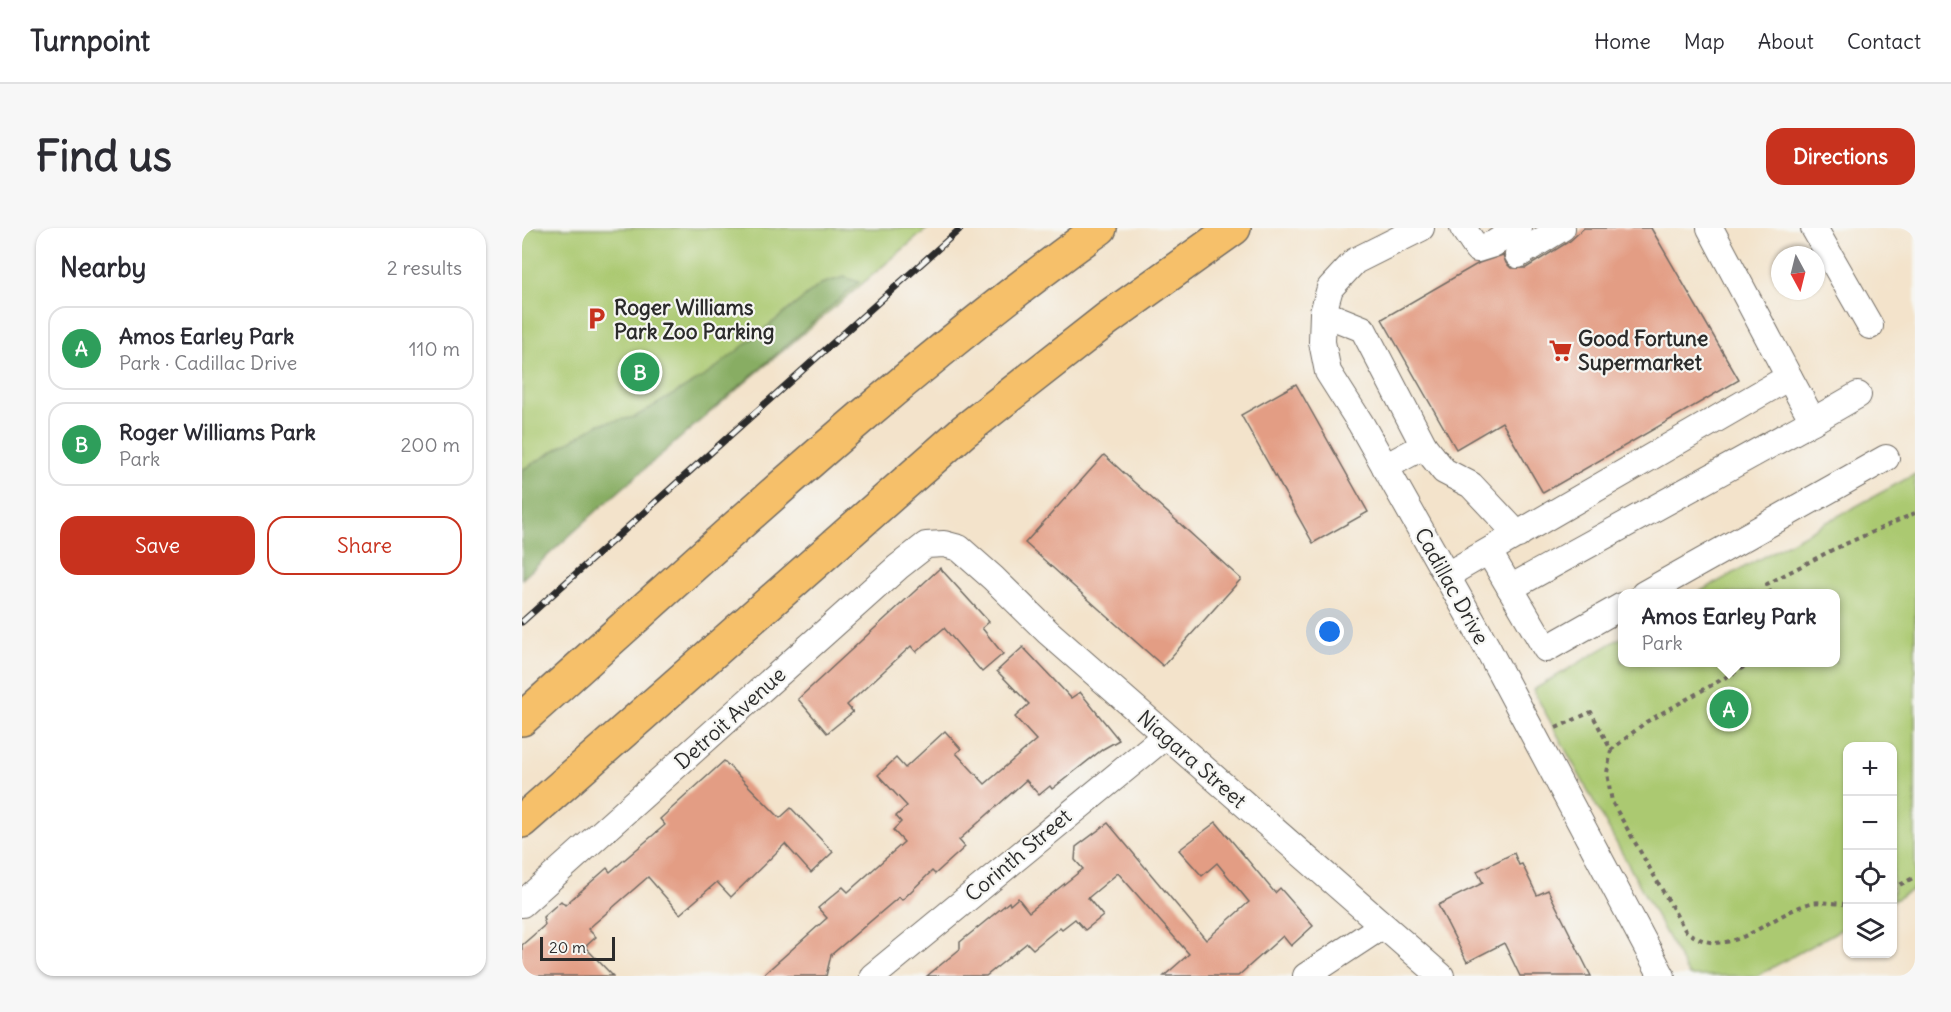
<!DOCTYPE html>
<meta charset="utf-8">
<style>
:root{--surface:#fff;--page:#f7f7f7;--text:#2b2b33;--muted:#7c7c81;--line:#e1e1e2;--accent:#c8321e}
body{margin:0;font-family:Delius,sans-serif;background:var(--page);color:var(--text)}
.controls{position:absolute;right:18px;bottom:18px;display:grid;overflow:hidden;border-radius:12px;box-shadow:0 2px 4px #0004}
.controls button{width:54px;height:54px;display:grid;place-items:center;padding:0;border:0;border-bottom:2px solid var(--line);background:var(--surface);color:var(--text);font:30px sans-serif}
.compass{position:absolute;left:1249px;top:18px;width:54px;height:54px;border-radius:50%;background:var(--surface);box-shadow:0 2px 4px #0004;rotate:173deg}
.scale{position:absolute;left:18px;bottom:15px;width:75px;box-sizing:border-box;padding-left:6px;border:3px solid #2b2b2b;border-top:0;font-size:16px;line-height:21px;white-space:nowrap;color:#2b2b2b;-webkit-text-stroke:4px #f6f6f2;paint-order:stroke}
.you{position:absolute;left:808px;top:404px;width:21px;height:21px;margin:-15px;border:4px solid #fff;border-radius:50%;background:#1a73e8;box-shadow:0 0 0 9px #1a73e833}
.badge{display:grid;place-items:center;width:39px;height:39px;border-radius:50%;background:var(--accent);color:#fff;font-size:20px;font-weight:700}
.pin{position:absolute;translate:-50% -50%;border:3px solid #fff;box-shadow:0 2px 6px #0006}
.popup{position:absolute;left:1096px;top:361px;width:222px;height:78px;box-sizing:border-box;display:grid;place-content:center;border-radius:12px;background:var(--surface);filter:drop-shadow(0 2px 4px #0005);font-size:20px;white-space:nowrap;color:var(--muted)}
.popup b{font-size:22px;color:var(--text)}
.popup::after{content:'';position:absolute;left:50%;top:100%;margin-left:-12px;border:12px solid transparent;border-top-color:var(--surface)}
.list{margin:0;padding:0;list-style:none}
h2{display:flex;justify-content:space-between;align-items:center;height:78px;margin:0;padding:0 24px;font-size:26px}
h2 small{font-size:20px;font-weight:400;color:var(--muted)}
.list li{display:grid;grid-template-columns:39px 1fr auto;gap:18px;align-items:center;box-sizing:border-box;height:84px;margin:0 12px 12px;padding:0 12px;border:2px solid var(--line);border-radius:18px}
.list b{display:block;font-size:22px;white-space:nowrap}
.list p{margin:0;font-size:20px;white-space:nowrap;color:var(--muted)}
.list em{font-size:20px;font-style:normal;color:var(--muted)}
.actions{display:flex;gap:12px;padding:18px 24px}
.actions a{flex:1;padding:14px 0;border:2px solid var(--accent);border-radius:18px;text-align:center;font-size:21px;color:var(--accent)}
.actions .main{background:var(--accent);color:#fff}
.icon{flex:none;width:33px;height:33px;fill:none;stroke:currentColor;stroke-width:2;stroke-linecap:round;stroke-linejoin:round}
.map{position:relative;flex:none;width:1393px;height:748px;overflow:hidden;border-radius:18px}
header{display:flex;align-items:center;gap:36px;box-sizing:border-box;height:84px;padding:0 30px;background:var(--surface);border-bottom:2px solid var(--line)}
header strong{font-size:28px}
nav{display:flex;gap:33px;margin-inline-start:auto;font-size:21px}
.intro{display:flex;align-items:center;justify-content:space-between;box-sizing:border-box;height:144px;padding:0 36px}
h1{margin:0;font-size:42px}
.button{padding:15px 27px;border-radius:18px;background:var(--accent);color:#fff;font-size:21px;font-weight:700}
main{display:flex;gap:36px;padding:0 36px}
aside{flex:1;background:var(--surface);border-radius:18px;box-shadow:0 2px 4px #0004}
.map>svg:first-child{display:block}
.green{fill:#abc971;stroke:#6b7a4e;stroke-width:1.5}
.forest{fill:#88ad63;stroke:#5a6c47;stroke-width:1.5}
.building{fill:#e39d84}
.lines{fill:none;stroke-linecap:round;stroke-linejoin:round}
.minor-casing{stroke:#716b63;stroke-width:28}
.highway-casing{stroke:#716b63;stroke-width:36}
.path{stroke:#716b63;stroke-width:4;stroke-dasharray:4.5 4.5;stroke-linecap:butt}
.minor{stroke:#fff;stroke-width:26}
.highway{stroke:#f6c06b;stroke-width:33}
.rail-casing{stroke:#2b2b2b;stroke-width:7}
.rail{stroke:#f6f6f2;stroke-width:4.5;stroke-dasharray:14;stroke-linecap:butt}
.labels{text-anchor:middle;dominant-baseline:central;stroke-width:4.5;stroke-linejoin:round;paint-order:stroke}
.poi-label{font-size:21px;font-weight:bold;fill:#2b2b2b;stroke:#f6f6f2;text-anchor:start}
.street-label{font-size:21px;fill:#2b2b2b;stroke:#f6f6f2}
</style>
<header>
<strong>Turnpoint</strong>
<nav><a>Home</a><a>Map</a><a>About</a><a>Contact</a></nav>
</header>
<div class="intro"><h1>Find us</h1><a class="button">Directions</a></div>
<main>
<aside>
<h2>Nearby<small>2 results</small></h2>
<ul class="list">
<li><span class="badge" style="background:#2e9e5b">A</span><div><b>Amos Earley Park</b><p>Park · Cadillac Drive</p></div><em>110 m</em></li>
<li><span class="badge" style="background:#2e9e5b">B</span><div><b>Roger Williams Park</b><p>Park</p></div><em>200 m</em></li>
</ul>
<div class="actions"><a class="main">Save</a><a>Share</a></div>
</aside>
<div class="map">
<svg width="1393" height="748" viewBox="0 0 1393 748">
<rect width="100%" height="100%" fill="#f6f6f2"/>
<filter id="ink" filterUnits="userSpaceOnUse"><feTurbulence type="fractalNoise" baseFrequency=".0167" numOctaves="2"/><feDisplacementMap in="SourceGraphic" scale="12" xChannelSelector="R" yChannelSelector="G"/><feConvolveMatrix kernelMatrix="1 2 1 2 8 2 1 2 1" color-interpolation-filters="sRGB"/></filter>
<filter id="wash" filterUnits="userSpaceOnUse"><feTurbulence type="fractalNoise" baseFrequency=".008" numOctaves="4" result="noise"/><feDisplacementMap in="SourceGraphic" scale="24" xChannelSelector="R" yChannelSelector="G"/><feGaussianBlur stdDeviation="1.35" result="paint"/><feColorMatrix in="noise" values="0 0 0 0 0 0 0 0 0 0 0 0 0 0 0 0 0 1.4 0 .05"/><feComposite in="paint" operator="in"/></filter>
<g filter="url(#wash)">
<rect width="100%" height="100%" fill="#f3e3cb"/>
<g class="green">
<path d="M0 0H406L180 191 0 319Z"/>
<path d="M1393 246V660L1371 673 1370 518H1326L1325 698 1235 748H1167L1011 462 1100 409V434H1314V366L1175 365Z"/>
</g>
<path class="forest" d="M322 49 337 54 79 279 0 351V242L77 196 113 189 186 146 299 56Z"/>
<g id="blocks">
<g class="building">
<path d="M1062 0H1129L1217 152 1021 265 980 194 934 221 860 91 957 35 981 27 984 35 989 40H1004L1048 13Z"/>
<path d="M774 156 846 284 791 315 719 187Z"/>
<path d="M582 227 719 351 641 438 503 315Z"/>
<path d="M418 340 467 394 460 400 481 426 460 444 422 400 394 424 389 418 325 477 331 484 305 505 276 471Z"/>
<path d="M501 419 549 470 558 464 597 512 581 521 530 561 528 558 517 567 504 552 437 612 443 619 413 646 410 643 380 672 377 669 309 727 304 748H240L305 690 296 680 321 659 326 664 382 614 371 602 379 594 374 588 385 578 356 547 374 530 383 540 423 503 439 521 434 525 463 556 514 512 493 489 507 476 475 443Z"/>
<path d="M202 533 258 590 269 580 311 624 289 645 263 616 209 669 195 654 158 686 126 649 66 701 74 709 63 719 91 748H0V717L23 697 21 689 39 673 43 677 85 640 88 644 143 597 138 591Z"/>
<path d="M694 594 753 665 758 660 791 698 769 718 761 708 716 748H642L667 726 596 645 566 670 581 688 563 702 553 691 540 701 538 699 511 721 505 715 464 748H405L438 721V714L487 674 488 677 496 670 507 684 561 641 553 632 554 619 586 595 684 712 727 674 695 635 680 648 657 622Z"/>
<path d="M992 625 997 637 1000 636 1015 667 1026 662 1069 748H998L982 715 945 734 916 677 961 655 955 643Z"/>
</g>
</g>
</g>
<g filter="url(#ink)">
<use href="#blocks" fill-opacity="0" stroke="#716b63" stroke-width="1.5"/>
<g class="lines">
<defs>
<g id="minor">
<path d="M899 0 833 33 808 60 801 85 800 114 806 144 839 196 967 423 1140 748"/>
<path d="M941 0 955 21 971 16 997 0"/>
<path d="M1292 0 1348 98"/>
<path d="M996 27 1040 0"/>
<path d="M801 85 841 101 902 218"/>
<path d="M1267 149 1291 193 1336 167"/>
<path d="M863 239 902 218 922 243 949 257 996 307"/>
<path d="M967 324 1024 421 1100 378"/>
<path d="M925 347 1267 149 1188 0"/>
<path d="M988 360 1291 193"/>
<path d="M1122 366 1364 230"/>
<path d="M0 676 376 339 404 317 422 316 437 320 471 350 526 404 919 748"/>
<path d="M351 748 643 508"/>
<path d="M784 748 860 698"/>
</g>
<g id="highway">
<path d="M0 491C189 323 373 148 578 0"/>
<path d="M0 593 442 203 585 91 712 0"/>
</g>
</defs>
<use href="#minor" class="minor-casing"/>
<use href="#highway" class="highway-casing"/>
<g class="path">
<path d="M1249 366 1245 356 1310 322 1393 285"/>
<path d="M1034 500 1069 484 1089 522 1124 494 1231 434"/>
<path d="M1089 522 1085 545 1090 574 1163 702C1207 738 1245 687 1289 675 1299 673 1314 676 1326 676"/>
<path d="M1370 661 1393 649"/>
</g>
<use href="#minor" class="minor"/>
<use href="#highway" class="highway"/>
<defs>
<path id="rail" d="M0 394 439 0"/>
</defs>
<use href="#rail" class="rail-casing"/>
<use href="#rail" class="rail"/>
</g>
</g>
<defs>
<symbol id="parking-bare" viewBox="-9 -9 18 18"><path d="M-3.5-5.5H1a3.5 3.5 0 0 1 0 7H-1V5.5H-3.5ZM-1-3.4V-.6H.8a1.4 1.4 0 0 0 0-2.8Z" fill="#c8321e" stroke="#f6f6f2" stroke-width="2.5" paint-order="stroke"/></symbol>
<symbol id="supermarket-bare" viewBox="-9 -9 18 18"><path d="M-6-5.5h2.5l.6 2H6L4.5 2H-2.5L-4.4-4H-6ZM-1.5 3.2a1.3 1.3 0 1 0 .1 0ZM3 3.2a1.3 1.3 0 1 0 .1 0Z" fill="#c8321e" stroke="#f6f6f2" stroke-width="2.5" paint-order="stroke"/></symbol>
</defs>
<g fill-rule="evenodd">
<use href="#parking-bare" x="58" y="74" width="33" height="33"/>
<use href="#supermarket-bare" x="1022" y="106" width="33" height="33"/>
</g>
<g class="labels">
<g class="poi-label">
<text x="92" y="79">Roger Williams<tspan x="92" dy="24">Park Zoo Parking</tspan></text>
<text x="1056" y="110">Good Fortune<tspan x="1056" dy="24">Supermarket</tspan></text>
</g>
<g class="street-label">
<text transform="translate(930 358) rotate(61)">Cadillac Drive</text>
<text transform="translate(208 490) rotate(-42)">Detroit Avenue</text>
<text transform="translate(670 531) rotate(41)">Niagara Street</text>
<text transform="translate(496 627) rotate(-40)">Corinth Street</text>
</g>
</g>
</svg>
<div class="controls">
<button>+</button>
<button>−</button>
<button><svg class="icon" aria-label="locate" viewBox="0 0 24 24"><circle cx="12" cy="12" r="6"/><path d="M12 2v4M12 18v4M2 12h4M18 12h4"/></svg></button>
<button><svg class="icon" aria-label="layers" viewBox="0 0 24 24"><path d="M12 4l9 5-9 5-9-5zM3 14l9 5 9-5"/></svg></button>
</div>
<svg class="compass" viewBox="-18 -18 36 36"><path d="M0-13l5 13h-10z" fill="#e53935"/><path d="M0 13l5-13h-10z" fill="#7c7c81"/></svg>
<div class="scale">20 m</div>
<div class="you"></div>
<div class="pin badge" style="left:1207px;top:481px;background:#2e9e5b">A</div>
<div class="popup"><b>Amos Earley Park</b>Park</div>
<div class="pin badge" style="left:118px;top:144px;background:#2e9e5b">B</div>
</div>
</main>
